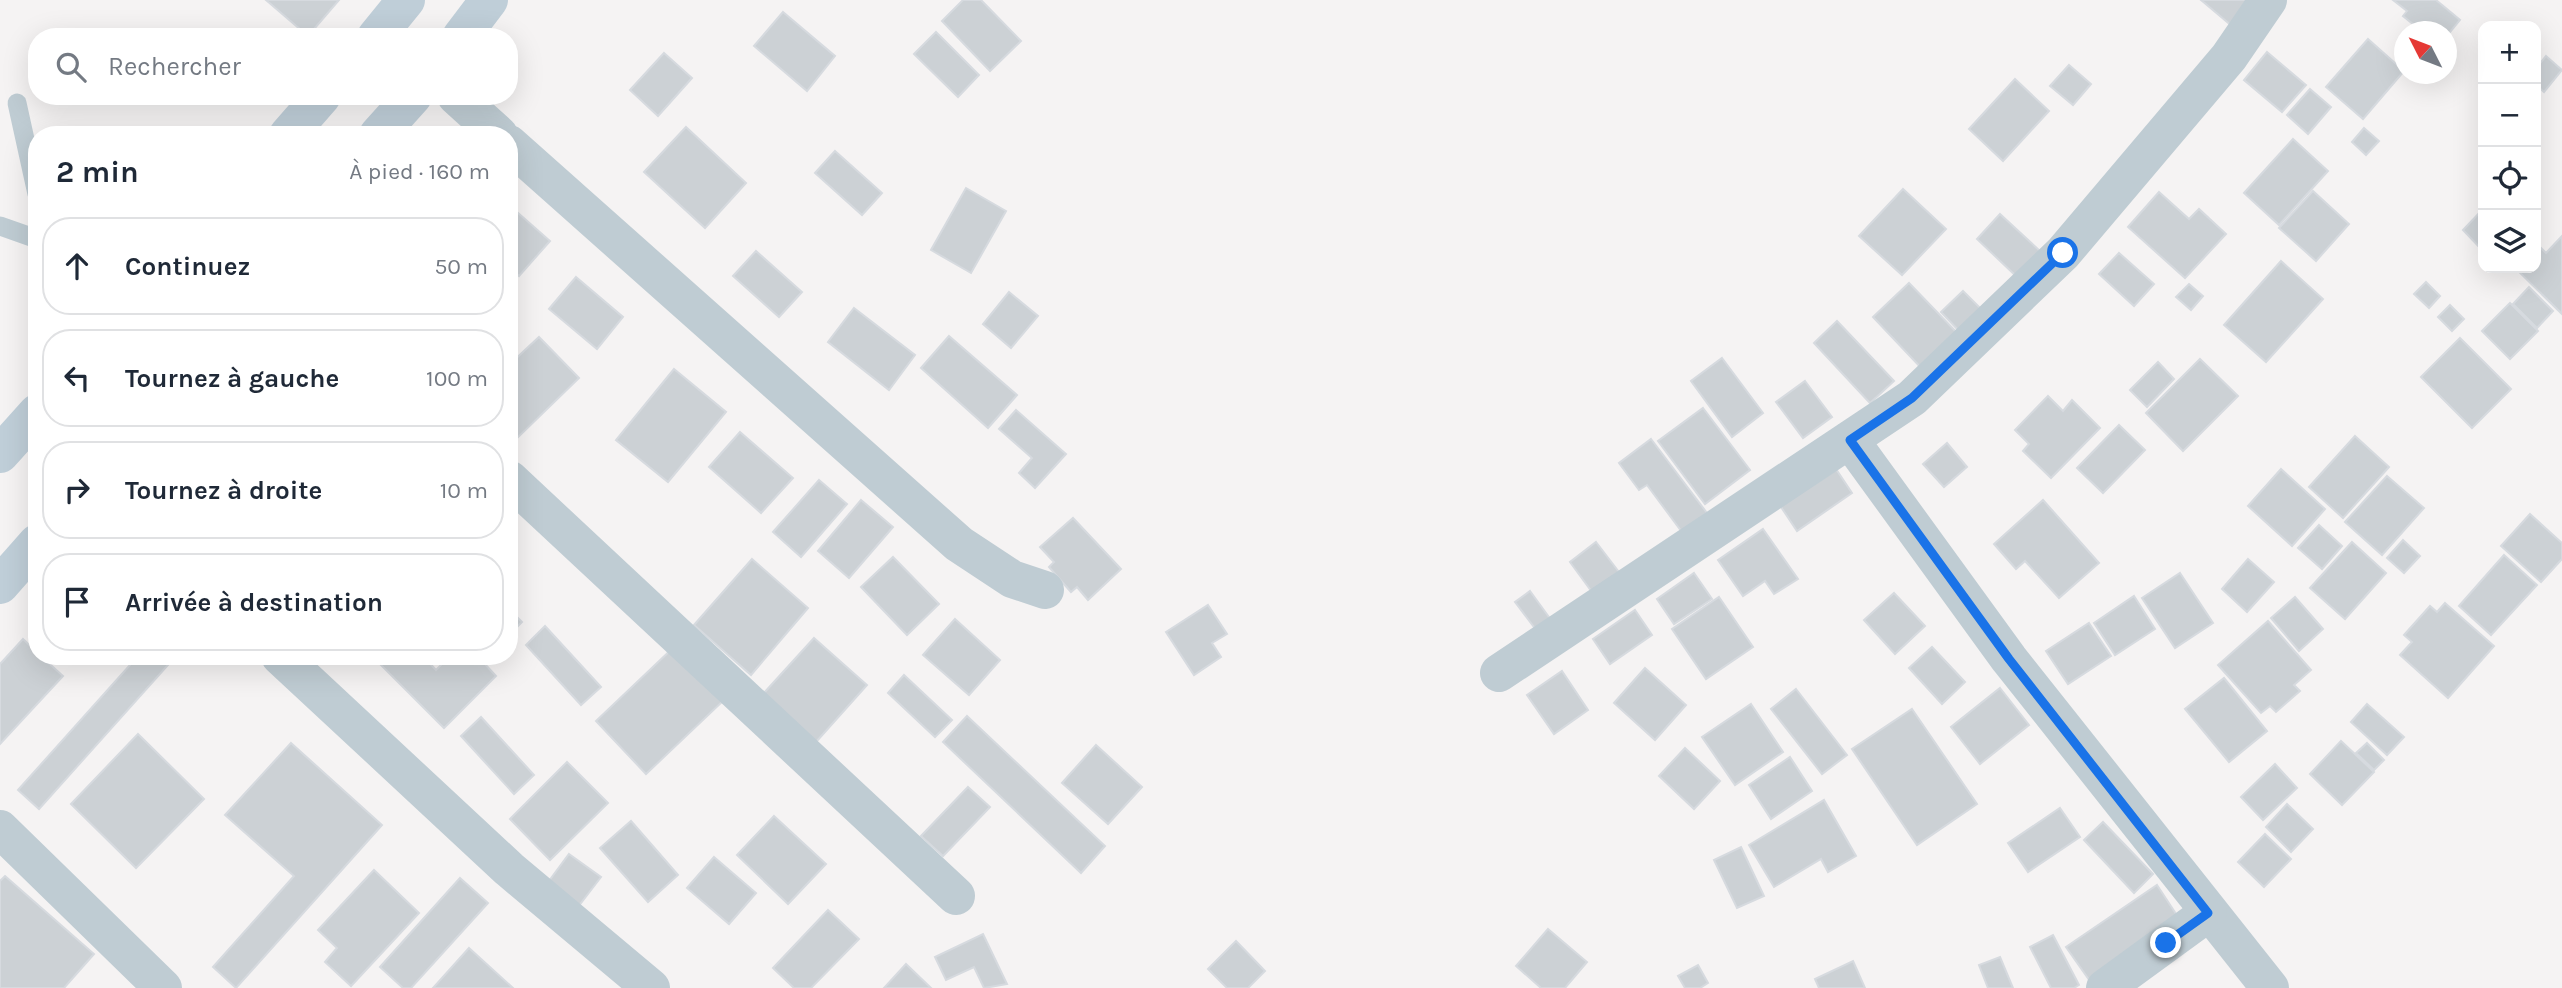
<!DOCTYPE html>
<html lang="fr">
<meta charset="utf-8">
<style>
:root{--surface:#fff;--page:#f6f6f7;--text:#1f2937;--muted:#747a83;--line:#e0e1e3}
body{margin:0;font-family:Karla,sans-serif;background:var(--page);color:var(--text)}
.controls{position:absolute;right:21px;top:21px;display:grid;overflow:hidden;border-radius:14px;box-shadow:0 7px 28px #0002}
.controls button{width:63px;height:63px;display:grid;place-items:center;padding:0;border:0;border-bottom:2px solid var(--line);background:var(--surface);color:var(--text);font:35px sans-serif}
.compass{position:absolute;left:2394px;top:21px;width:63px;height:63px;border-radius:50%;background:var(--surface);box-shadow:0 7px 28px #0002;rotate:312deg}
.stop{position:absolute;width:21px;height:21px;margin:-16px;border:5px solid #1a73e8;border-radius:50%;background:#fff}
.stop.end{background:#1a73e8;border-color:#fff;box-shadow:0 2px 7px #0008}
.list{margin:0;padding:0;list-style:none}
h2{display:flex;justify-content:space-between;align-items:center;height:91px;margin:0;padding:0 28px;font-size:30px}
h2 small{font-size:23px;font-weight:400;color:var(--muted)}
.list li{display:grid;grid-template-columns:46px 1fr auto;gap:21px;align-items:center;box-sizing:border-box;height:98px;margin:0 14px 14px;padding:0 14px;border:2px solid var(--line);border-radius:28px}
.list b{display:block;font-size:26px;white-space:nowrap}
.list em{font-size:23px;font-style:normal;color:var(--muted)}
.icon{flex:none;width:38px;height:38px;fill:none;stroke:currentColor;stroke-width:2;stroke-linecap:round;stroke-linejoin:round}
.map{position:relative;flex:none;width:2562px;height:988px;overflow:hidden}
.search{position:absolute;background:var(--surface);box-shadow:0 7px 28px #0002;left:28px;top:28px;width:490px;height:77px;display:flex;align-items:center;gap:18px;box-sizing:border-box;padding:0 24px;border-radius:28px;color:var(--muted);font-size:26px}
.panel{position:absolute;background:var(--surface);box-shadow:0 7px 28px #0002;left:28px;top:126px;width:490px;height:539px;border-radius:28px}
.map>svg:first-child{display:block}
.building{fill:#ccd1d5;stroke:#d6dadf;stroke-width:2}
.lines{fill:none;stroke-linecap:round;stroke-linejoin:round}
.lane{stroke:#bfccd3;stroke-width:19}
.street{stroke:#bfccd3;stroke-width:38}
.secondary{stroke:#bfced8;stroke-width:38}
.route{stroke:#1a73e8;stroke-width:9}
</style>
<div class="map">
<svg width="2562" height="988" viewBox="0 0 2562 988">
<rect width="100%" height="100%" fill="#f5f3f3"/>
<g class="building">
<path d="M266 0H339L308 36Z"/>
<path d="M963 0H981L1021 41 990 71 942 21Z"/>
<path d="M2201 0H2254L2232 26Z"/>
<path d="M2393 0H2436L2460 20 2446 37V32H2417L2419 29 2403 16 2407 11Z"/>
<path d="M783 12 835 56 807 91 754 46Z"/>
<path d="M936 32 979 75 958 97 914 54Z"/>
<path d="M2368 39 2404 71 2363 119 2326 87Z"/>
<path d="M2267 52 2306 85 2282 112 2244 80Z"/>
<path d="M664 53 692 78 658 116 630 90Z"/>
<path d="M2546 56 2562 70 2544 92 2536 85V68Z"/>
<path d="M2069 65 2091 84 2073 105 2050 86Z"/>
<path d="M2015 79 2049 111 2003 161 1969 129Z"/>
<path d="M2310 89 2331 107 2308 134 2287 115Z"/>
<path d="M686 127 746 183 705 228 644 172Z"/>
<path d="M2364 128 2379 141 2366 155 2352 142Z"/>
<path d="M2293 139 2328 171 2279 225 2244 193Z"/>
<path d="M835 151 882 193 862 215 815 173Z"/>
<path d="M966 188 1006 211 971 273 931 250Z"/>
<path d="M1903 189 1946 229 1902 275 1859 236Z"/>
<path d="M2313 191 2349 224 2316 261 2279 228Z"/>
<path d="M2159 192 2189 219 2199 209 2226 234 2185 278 2128 227Z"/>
<path d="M509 205 550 241 519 276 509 267Z"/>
<path d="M2483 209V251L2463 230Z"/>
<path d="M2000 214 2040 251 2016 276 1977 239Z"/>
<path d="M2562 236V314L2516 269 2536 268V249L2539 246 2546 253Z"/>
<path d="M756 251 802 292 779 317 733 276Z"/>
<path d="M2119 253 2154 284 2134 306 2099 274Z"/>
<path d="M2281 261 2323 299 2266 362 2224 325Z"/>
<path d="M576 277 623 317 597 349 549 309Z"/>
<path d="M2426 282 2440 296 2429 308 2414 294Z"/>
<path d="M1909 283 1962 338 1926 373 1873 317Z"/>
<path d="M2189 284 2203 296 2191 310 2176 297Z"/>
<path d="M2529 287 2553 311 2537 328 2513 304Z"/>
<path d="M1963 291 1986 314 1963 335 1941 312Z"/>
<path d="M1009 292 1038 316 1011 348 983 324Z"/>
<path d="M2510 303 2538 331 2510 359 2482 331Z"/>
<path d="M2450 305 2464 319 2452 331 2438 317Z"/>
<path d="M854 308 915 355 889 390 828 342Z"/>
<path d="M1837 321 1894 381 1870 403 1814 343Z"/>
<path d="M949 336 1017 395 988 428 921 368Z"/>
<path d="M539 337 579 378 509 446V365Z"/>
<path d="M2460 338 2511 389 2472 428 2421 377Z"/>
<path d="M1722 358 1763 413 1732 437 1691 381Z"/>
<path d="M2200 359 2238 396 2183 451 2146 413Z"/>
<path d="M2158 362 2174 379 2147 407 2130 390Z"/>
<path d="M674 369 726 412 668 482 616 440Z"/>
<path d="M1805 381 1832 417 1803 438 1776 402Z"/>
<path d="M2048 396 2063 411 2072 400 2100 428 2051 478 2023 451 2029 444 2015 430Z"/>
<path d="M1703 408 1750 470 1705 504 1658 441Z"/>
<path d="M1016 410 1066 454 1035 488 1019 473 1032 458 999 429Z"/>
<path d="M2119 425 2145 450 2103 493 2077 468Z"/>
<path d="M740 432 793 478 761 513 709 467Z"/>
<path d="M2355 436 2389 467 2343 518 2309 487Z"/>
<path d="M1651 439 1707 513 1682 532 1647 485 1639 490 1619 463Z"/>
<path d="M1947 443 1967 467 1944 487 1923 464Z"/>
<path d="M1832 463 1852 493 1797 531 1777 501Z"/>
<path d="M2281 469 2325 509 2292 546 2248 506Z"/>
<path d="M2387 476 2424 508 2382 555 2345 522Z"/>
<path d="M819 480 847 504 801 557 773 532Z"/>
<path d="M861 500 893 527 849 578 818 551Z"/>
<path d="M2043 500 2099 563 2059 598 2025 561 2016 569 1994 544Z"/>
<path d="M2530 514 2562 543V559L2541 582 2501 546Z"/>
<path d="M1073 518 1121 569 1088 600 1077 587 1071 592 1049 567 1054 562 1040 547Z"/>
<path d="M2319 525 2342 546 2322 569 2298 548Z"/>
<path d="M1763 529 1798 579 1774 594 1765 581 1743 596 1718 560Z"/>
<path d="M2403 540 2420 556 2404 573 2387 558Z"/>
<path d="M1596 542 1622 576 1595 596 1570 562Z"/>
<path d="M2352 542 2386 573 2345 619 2310 588Z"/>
<path d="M2504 555 2537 585 2491 635 2459 606Z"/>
<path d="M893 557 939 604 907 635 861 587Z"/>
<path d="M752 559 808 608 751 675 694 625Z"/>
<path d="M2248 559 2274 582 2247 612 2222 589Z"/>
<path d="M1694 573 1712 599 1674 624 1657 599Z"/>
<path d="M2180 573 2213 623 2175 648 2142 598Z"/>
<path d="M1530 591 1554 624 1540 635 1515 602Z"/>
<path d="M1894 593 1925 626 1895 654 1864 620Z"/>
<path d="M2134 596 2155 629 2115 655 2094 623Z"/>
<path d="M1719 597 1753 647 1706 679 1672 629Z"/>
<path d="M2295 597 2323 629 2299 651 2271 618Z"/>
<path d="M2445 603 2494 646 2448 698 2400 655 2412 642 2404 635 2430 606 2437 612Z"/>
<path d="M1208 605 1227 634 1212 643 1221 657 1194 675 1166 632Z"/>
<path d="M509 609 522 622 509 635Z"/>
<path d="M1635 610 1652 635 1610 664 1593 639Z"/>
<path d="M955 619 1000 660 969 695 923 655Z"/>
<path d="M2268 621 2311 670 2294 685 2300 691 2276 712 2270 706 2261 713 2218 665Z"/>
<path d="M2089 623 2111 656 2068 684 2046 651Z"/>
<path d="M545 626 601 687 581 705 526 645Z"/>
<path d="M814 638 867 685 816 742 763 694Z"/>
<path d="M23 639 37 652V656H41L63 676 0 744V664Z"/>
<path d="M674 647 724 700 646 774 596 721Z"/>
<path d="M1932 647 1965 682 1942 704 1909 668Z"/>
<path d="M138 656H176L39 809 18 790Z"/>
<path d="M376 656H423L436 670 450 656H488L483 662 496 676 444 728 374 658Z"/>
<path d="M1645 668 1686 705 1655 740 1614 703Z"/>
<path d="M1562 671 1588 710 1554 734 1527 695Z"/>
<path d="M904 675 952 720 935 737 888 693Z"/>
<path d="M2224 678 2267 731 2229 762 2185 709Z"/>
<path d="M2000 688 2029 725 1980 764 1951 727Z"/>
<path d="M1796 689 1847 755 1822 774 1771 709Z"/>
<path d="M1751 704 1783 752 1735 785 1702 737Z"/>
<path d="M2367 704 2404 737 2387 755 2351 722Z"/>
<path d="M1912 709 1977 804 1917 845 1852 749Z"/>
<path d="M967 716 1105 846 1081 873 943 742Z"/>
<path d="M481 717 534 775 514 794 461 736Z"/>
<path d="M138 734 204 799 136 868 71 804Z"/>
<path d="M2341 741 2374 772 2342 805 2310 774Z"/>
<path d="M291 743 382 825 236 988 213 967 294 876 225 815Z"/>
<path d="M2367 743 2384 760 2374 770 2356 753Z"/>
<path d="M1096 745 1142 787 1108 824 1062 783Z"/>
<path d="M1685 748 1720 781 1694 809 1659 776Z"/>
<path d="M1790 757 1812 791 1771 819 1749 785Z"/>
<path d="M567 762 608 803 550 860 510 819Z"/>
<path d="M2275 764 2297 788 2263 820 2241 797Z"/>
<path d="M968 787 990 807 943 856 921 836Z"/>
<path d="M1824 800 1856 856 1828 872 1821 859 1774 887 1749 845Z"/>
<path d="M2287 804 2313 829 2291 852 2266 827Z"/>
<path d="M2060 808 2080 837 2028 872 2008 843Z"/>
<path d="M774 816 826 864 788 904 737 855Z"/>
<path d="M631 821 678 875 648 902 600 848Z"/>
<path d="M2103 822 2153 874 2134 893 2084 840Z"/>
<path d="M2265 834 2291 859 2264 887 2238 862Z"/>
<path d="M1741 847 1764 896 1737 908 1714 860Z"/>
<path d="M569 854 601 877 574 912 543 889Z"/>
<path d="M714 857 756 893 729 924 687 888Z"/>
<path d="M374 870 419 913 351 986 325 962 337 948 318 930Z"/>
<path d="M5 876 94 954 64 988H0V881Z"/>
<path d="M460 878 488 903 411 988H403L380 967Z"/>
<path d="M2157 885 2180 920 2090 981 2066 947Z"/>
<path d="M828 910 859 939 811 988H794L773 968Z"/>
<path d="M1548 929 1587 962 1565 988H1541L1516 966Z"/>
<path d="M983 934 1007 984 984 988 974 967 946 980 935 957Z"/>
<path d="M2053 935 2079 985 2074 988H2051L2030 947Z"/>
<path d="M1236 941 1265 971 1248 988H1227L1208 969Z"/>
<path d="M469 948 513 988H433Z"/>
<path d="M2000 957 2013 988H1988L1979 965Z"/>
<path d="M1853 961 1865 988H1819L1815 979Z"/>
<path d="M906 964 931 988H884Z"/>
<path d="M1698 965 1708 983 1700 988H1685L1678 976Z"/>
</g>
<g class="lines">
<g class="lane">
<path d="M17 103 37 194"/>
<path d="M0 226 37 239"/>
</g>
<g class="street">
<path d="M456 96 499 135"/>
<path d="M509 144 959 544 1012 579 1045 590"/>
<path d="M1850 440 2009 659 2270 988"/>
<path d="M509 479 956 896"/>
<path d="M280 656 509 869 651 988"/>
<path d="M1499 673 1912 398 2063 253 2229 57 2268 0"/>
<path d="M0 829 163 988"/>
<path d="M2105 988 2208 913"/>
</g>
<g class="secondary">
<path d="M376 37 406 0"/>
<path d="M461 37 489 0"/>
<path d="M288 135 322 96"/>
<path d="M378 135 413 96"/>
<path d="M0 454 37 413"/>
<path d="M0 585 37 543"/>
</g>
</g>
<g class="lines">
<path class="route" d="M2063 253 1912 398 1850 440 2009 659 2208 913 2166 943"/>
</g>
</svg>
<div class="controls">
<button>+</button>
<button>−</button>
<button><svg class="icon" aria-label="locate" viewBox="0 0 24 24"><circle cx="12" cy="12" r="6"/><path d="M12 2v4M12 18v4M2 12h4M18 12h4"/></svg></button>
<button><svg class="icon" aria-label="layers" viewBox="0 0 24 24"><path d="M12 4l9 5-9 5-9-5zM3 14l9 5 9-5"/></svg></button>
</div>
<svg class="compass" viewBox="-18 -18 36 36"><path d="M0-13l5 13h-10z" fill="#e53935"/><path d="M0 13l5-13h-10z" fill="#747a83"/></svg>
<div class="stop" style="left:2063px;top:253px"></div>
<div class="stop end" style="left:2166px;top:943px"></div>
<div class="search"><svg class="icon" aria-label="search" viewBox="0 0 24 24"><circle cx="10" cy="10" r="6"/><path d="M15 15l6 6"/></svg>Rechercher</div>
<section class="panel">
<h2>2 min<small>À pied · 160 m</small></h2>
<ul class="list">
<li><svg class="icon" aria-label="ahead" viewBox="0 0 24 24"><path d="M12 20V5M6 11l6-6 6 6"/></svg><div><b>Continuez</b></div><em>50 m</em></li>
<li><svg class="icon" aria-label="left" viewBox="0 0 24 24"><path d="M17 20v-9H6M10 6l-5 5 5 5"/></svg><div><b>Tournez à gauche</b></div><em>100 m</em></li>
<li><svg class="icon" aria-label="right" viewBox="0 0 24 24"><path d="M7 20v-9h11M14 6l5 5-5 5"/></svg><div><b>Tournez à droite</b></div><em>10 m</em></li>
<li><svg class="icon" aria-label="arrive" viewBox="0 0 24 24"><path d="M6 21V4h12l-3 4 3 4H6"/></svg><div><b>Arrivée à destination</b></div></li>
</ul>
</section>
</div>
